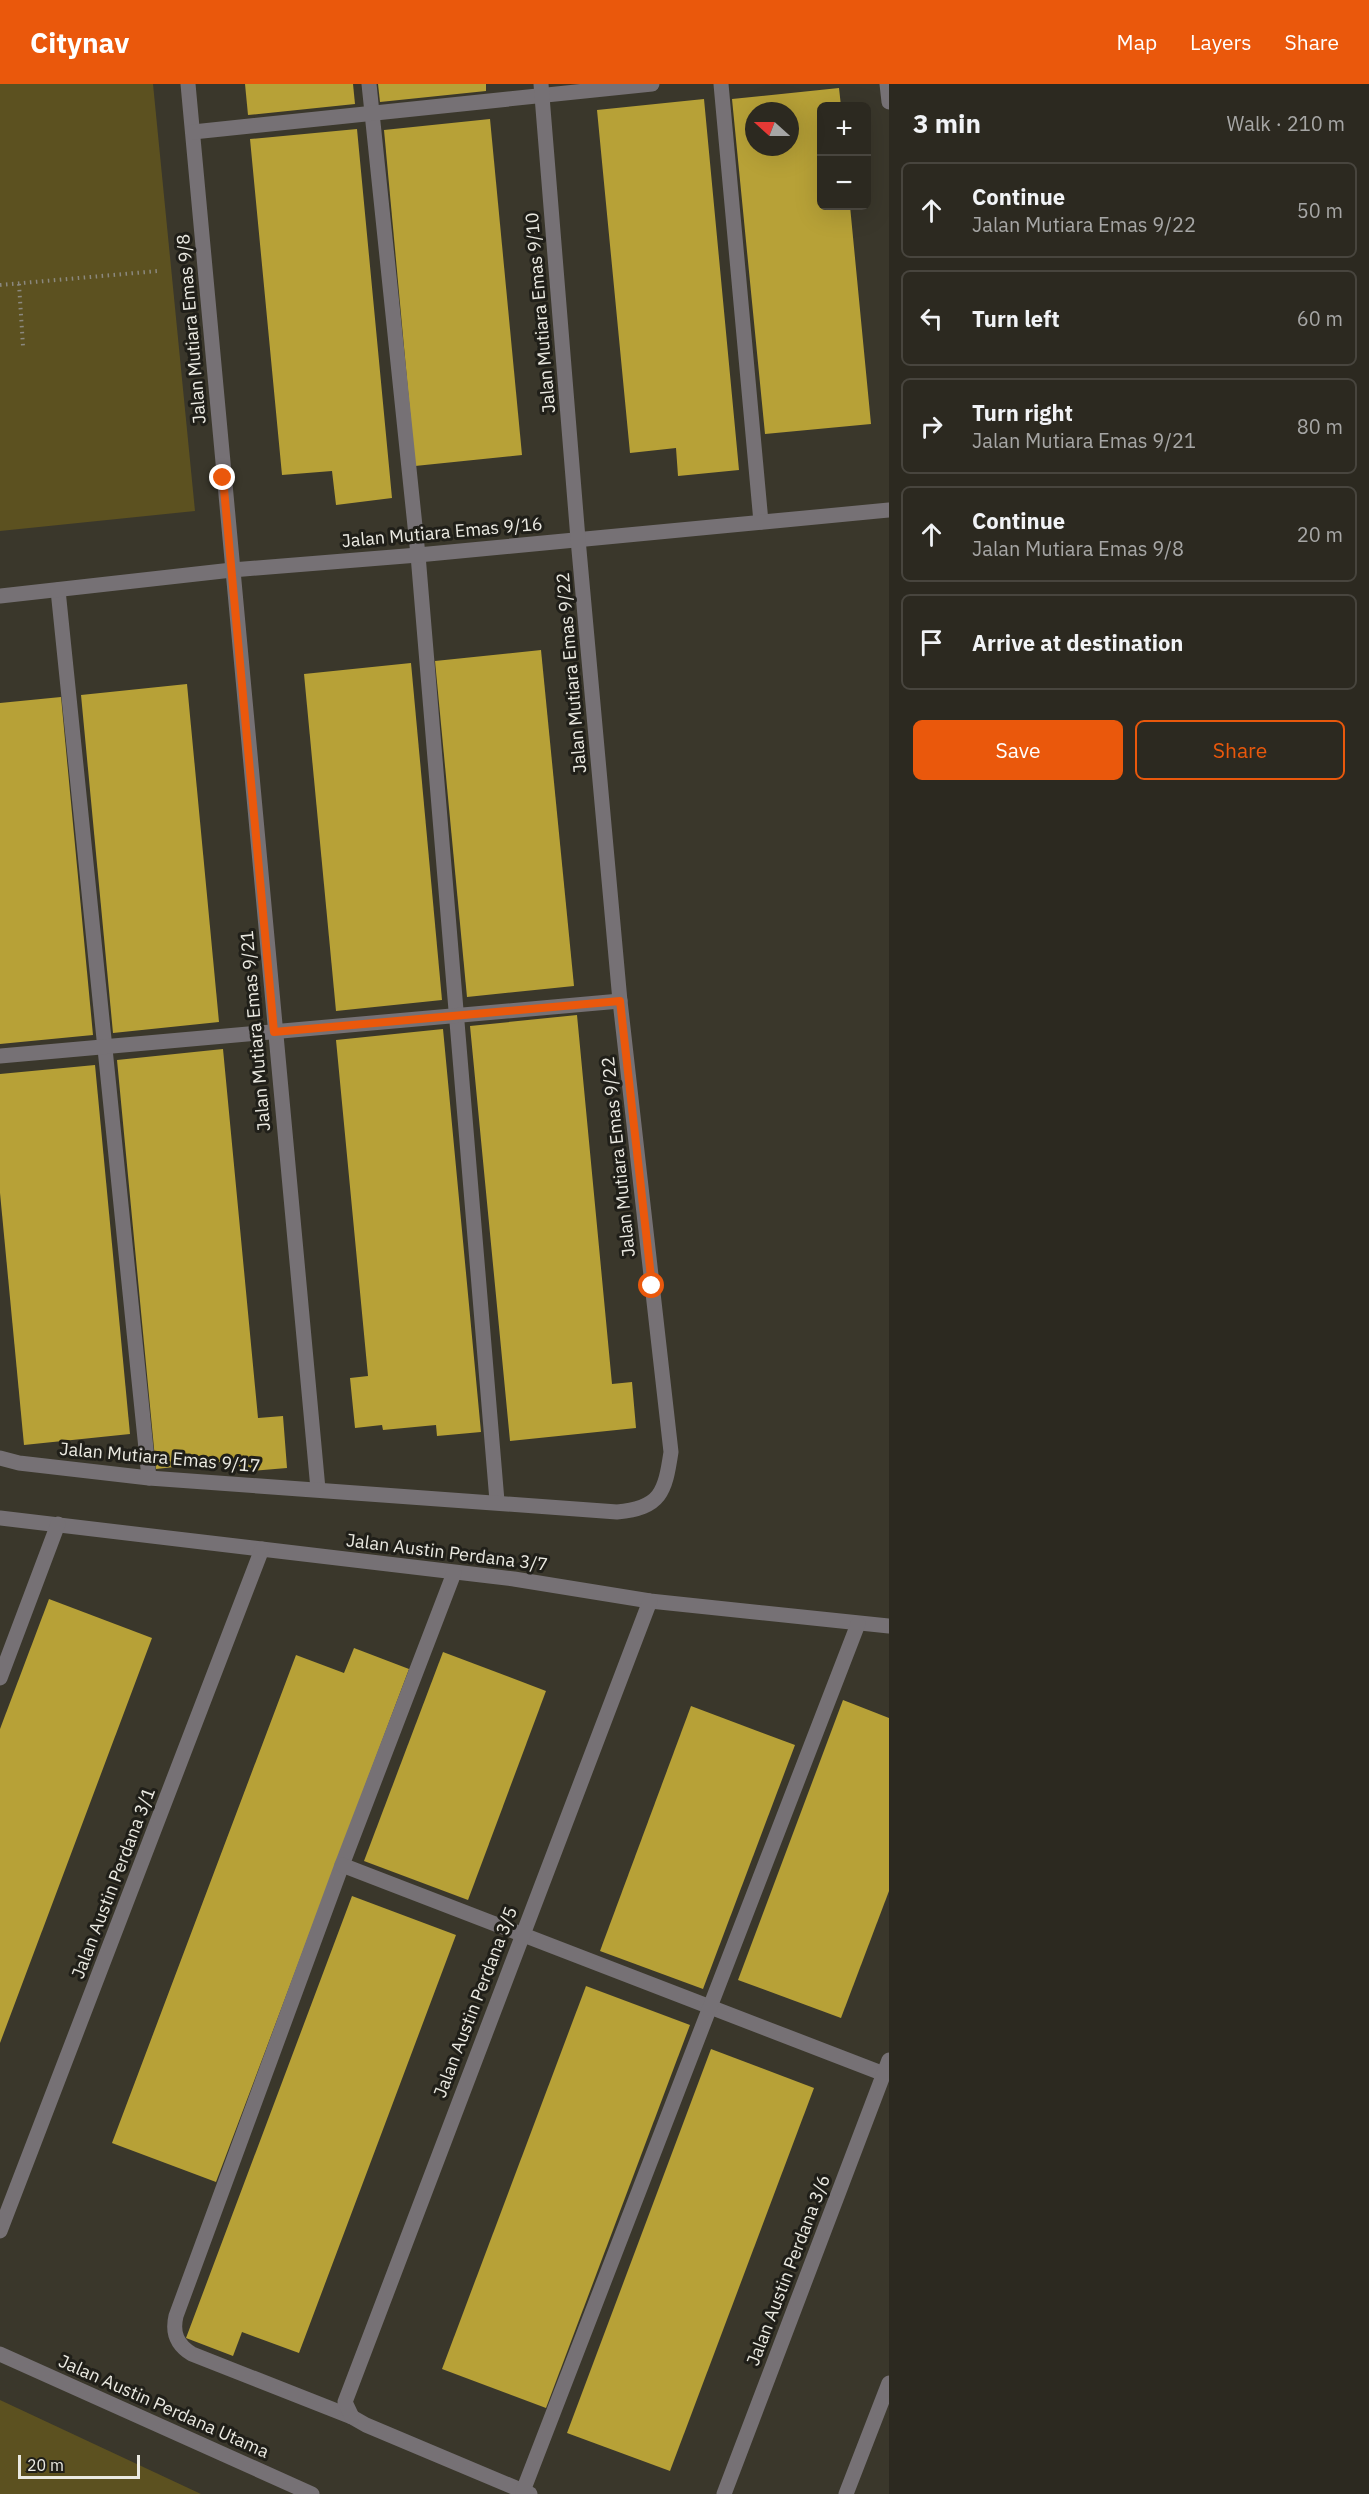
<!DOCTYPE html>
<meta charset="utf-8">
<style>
:root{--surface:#2c2920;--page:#38352d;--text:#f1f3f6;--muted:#a6a6a5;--line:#48453e;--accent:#ea580c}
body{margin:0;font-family:"IBM Plex Sans",sans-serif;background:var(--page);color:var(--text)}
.controls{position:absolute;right:18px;top:18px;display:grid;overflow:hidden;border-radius:9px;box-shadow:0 6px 24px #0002}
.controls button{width:54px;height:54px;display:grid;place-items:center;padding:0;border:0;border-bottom:2px solid var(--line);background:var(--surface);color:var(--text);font:30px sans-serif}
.compass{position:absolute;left:745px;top:18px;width:54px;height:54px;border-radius:50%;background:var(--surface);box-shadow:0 6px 24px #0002;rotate:291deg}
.scale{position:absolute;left:18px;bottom:15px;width:122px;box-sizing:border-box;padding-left:6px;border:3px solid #ebeae2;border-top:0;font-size:16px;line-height:21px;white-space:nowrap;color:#ebeae2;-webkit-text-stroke:4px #201f19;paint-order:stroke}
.stop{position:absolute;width:18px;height:18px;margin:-14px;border:4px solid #ea580c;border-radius:50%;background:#fff}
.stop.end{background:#ea580c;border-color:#fff;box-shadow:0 2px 6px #0008}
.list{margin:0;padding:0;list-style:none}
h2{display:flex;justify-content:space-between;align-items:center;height:78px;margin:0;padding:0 24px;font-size:26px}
h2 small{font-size:20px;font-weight:400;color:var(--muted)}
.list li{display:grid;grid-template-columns:39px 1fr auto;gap:18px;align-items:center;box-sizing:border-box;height:96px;margin:0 12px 12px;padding:0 12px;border:2px solid var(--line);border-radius:9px}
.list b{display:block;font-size:22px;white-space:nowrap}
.list p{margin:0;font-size:20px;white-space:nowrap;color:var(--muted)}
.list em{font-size:20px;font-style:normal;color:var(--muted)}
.actions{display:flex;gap:12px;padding:18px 24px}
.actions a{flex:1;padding:14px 0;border:2px solid var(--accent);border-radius:9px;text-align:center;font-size:21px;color:var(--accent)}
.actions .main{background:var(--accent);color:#fff}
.icon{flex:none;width:33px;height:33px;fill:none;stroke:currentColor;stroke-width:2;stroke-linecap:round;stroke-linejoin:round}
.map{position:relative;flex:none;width:889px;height:2410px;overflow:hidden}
header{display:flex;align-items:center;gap:36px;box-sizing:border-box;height:84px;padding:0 30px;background:var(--accent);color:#fff}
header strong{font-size:28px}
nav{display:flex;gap:33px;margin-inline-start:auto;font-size:21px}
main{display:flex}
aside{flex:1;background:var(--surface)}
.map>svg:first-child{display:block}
.green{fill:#5c5120}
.building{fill:#b7a137;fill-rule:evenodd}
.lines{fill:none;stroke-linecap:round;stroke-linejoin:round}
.path{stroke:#8b887e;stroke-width:4;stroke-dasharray:1.5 4.5;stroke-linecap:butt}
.minor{stroke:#767175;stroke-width:15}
.route{stroke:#ea580c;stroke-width:8}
.labels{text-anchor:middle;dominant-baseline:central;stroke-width:6;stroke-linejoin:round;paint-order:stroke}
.street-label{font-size:18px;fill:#ebeae2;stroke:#201f19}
</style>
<header>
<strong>Citynav</strong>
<nav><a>Map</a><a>Layers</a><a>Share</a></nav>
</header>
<main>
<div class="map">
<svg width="889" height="2410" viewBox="0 0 889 2410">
<rect width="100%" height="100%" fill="#3a372b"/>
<g class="green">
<path d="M0 0H153L195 427 0 447Z"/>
<path d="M0 2316 201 2410H0Z"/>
</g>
<g class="building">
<path d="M245 0H353L355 20 248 31Z"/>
<path d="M378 0H486V7L380 18Z"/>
<path d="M839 4 841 22H822V122H850L871 340 765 350 732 15ZM754 27H790V63H754Z"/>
<path d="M704 15 739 386 678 392 676 364 630 369 597 26Z"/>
<path d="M490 35 522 371 415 382 384 46Z"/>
<path d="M357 45 392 414 336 421 332 387 282 391 250 55Z"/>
<path d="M541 566 574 902 467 913 435 577Z"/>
<path d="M411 579 442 916 336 927 304 590Z"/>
<path d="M187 600 219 938 113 949 81 611Z"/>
<path d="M61 613 93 951 0 960V619Z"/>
<path d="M577 931 612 1300 632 1298 636 1344 510 1357 470 942Z"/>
<path d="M443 945 481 1348 437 1352 436 1341 383 1346 382 1341 355 1344 350 1294 368 1292 336 956Z"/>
<path d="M223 965 258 1334 283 1332 287 1384 240 1388 238 1376 156 1385 117 976Z"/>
<path d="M95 981 130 1350 24 1361 0 1109V990Z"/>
<path d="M49 1515 152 1554 0 1959V1645Z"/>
<path d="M354 1564 409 1585 216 2098 112 2059 296 1571 344 1589Z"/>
<path d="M443 1568 546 1607 468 1816 364 1777Z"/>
<path d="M843 1616 889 1634V1807L841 1934 738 1896Z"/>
<path d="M691 1622 795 1661 703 1905 600 1867Z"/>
<path d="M352 1812 456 1851 299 2269 242 2248 233 2272 186 2254Z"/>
<path d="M586 1902 690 1941 546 2324 442 2285Z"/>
<path d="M711 1965 814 2004 670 2387 567 2349Z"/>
</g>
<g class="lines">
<g class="path">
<path d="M19 200 23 262"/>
<path d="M0 201 158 187"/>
</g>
<g class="minor">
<path d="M188 0 318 1405"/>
<path d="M369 0 418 471 497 1417"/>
<path d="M721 0 761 438"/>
<path d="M887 0 889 18"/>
<path d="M193 48 652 0"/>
<path d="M58 506 149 1394"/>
<path d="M0 512 232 486 418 471 889 426"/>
<path d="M0 972 620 917"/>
<path d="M0 1374 19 1379 149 1394 617 1428C661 1424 665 1408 671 1368L620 917 578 455 541 0"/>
<path d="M0 1434 514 1495 650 1517 889 1542"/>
<path d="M454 1489 342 1781 176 2232C172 2249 177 2261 192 2270L352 2333 366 2341 530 2410"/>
<path d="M0 1594 58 1440"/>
<path d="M342 1781 884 1990"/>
<path d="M0 2147 262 1465"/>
<path d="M0 2270 312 2410"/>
<path d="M352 2333 345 2318 650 1517"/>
<path d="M523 2407 858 1540"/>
<path d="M724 2410 889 1976"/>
<path d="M846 2410 889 2299"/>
</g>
</g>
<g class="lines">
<path class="route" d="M223 394 274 948 620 917 652 1202"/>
</g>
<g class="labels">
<g class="street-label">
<text transform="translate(540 229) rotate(-95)">Jalan Mutiara Emas 9/10</text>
<text transform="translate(191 245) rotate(-95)">Jalan Mutiara Emas 9/8</text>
<text transform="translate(442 448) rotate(-5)">Jalan Mutiara Emas 9/16</text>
<text transform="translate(571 589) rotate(-95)">Jalan Mutiara Emas 9/22</text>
<text transform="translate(255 947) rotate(-95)">Jalan Mutiara Emas 9/21</text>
<text transform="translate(618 1073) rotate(-96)">Jalan Mutiara Emas 9/22</text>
<text transform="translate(160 1373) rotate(5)">Jalan Mutiara Emas 9/17</text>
<text transform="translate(447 1468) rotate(7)">Jalan Austin Perdana 3/7</text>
<text transform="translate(113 1799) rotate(-69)">Jalan Austin Perdana 3/1</text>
<text transform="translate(475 1918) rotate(-69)">Jalan Austin Perdana 3/5</text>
<text transform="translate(788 2186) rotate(-69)">Jalan Austin Perdana 3/6</text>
<text transform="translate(164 2322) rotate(24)">Jalan Austin Perdana Utama</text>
</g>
</g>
</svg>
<div class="controls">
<button>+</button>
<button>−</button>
</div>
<svg class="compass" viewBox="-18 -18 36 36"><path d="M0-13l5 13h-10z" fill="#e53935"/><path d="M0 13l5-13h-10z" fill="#a6a6a5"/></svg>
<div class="scale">20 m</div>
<div class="stop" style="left:652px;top:1202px"></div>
<div class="stop end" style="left:223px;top:394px"></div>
</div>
<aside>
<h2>3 min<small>Walk · 210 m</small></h2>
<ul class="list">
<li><svg class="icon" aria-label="ahead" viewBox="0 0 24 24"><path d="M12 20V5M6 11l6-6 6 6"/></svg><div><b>Continue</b><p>Jalan Mutiara Emas 9/22</p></div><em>50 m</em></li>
<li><svg class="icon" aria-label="left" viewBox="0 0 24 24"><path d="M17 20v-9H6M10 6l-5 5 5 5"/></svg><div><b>Turn left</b></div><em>60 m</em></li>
<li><svg class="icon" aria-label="right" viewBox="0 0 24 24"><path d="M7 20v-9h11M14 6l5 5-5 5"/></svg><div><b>Turn right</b><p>Jalan Mutiara Emas 9/21</p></div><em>80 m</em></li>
<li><svg class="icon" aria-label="ahead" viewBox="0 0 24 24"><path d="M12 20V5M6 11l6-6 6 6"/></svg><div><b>Continue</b><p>Jalan Mutiara Emas 9/8</p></div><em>20 m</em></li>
<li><svg class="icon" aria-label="arrive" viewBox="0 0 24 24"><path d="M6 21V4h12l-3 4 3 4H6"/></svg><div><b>Arrive at destination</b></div></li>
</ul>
<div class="actions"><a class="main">Save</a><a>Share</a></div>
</aside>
</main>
